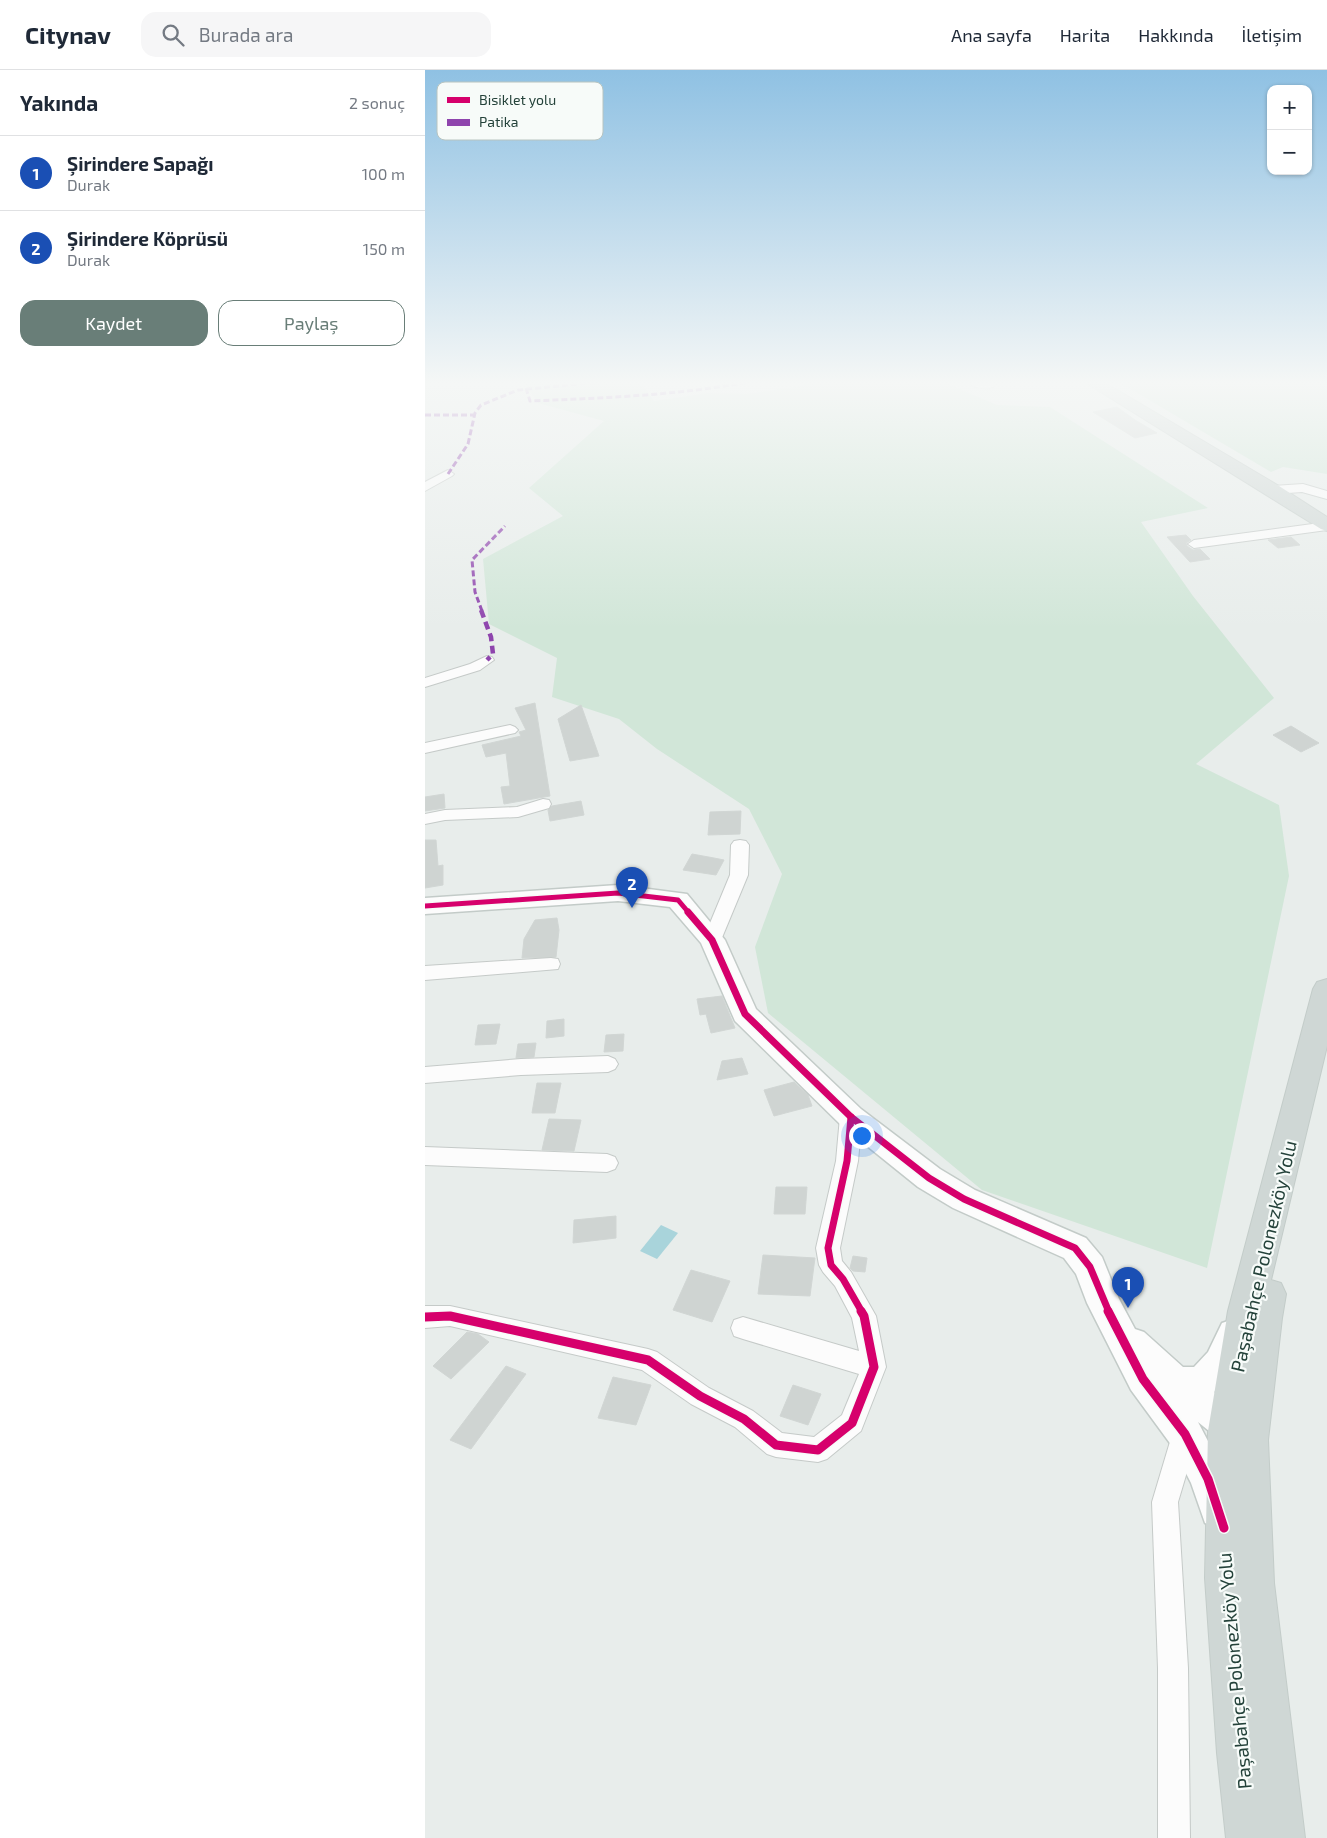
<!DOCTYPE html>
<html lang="tr">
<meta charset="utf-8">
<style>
:root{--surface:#fff;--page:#f6f6f7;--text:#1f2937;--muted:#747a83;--line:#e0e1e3;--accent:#697e78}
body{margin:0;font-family:"Exo 2",sans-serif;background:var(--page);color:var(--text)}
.controls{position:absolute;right:15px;top:15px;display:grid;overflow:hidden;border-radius:10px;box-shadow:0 1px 4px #0004}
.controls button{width:45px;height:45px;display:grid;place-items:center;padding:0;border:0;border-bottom:1px solid var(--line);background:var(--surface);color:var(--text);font:25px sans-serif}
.you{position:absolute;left:436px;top:1065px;width:18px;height:18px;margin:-12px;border:4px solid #fff;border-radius:50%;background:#1a73e8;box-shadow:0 0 0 8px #1a73e833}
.badge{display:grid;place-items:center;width:32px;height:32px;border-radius:50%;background:var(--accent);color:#fff;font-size:16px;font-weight:700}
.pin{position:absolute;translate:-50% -41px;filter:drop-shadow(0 1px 2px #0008)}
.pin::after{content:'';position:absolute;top:26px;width:18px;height:15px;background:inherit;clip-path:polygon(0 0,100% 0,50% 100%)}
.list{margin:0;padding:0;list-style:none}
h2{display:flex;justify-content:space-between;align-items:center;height:65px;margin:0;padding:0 20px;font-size:21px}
h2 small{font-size:16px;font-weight:400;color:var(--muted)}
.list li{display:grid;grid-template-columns:32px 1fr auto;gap:15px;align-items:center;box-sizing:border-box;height:75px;padding:0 20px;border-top:1px solid var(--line)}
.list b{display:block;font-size:19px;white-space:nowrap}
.list p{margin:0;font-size:16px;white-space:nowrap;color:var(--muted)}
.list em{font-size:16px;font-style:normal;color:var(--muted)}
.actions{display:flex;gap:10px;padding:15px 20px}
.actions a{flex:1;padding:11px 0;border:1px solid var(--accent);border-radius:15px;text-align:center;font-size:18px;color:var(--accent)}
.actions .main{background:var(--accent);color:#fff}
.icon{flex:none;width:28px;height:28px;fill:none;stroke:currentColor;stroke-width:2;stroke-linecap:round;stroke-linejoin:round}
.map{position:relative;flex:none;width:902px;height:1768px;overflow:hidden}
header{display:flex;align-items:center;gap:30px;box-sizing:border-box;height:70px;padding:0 25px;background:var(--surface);border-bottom:1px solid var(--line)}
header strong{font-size:24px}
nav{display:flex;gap:28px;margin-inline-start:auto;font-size:18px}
.search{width:350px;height:45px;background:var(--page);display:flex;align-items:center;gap:12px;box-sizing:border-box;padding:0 18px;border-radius:15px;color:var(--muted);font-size:19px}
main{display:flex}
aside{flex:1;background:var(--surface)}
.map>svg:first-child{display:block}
.green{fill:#d1e6d8}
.water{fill:#a9d4db}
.building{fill:#cfd4d2;stroke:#d1d6d4}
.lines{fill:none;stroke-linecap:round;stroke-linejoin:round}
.street-casing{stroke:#c5cac8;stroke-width:2}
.secondary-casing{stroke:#c3cbc8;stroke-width:3}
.primary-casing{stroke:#c3ccc9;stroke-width:2}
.street{fill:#fcfcfc;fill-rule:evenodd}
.secondary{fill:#fcfcfc;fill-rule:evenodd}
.primary{fill:#cfd7d5;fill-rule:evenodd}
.quiet-far1{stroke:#8e44ad;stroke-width:3;stroke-dasharray:6 3;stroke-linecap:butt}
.quiet{stroke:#8e44ad;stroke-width:4.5;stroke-dasharray:8 4.5;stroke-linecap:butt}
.cycleway-far2-casing{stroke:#f7fbf9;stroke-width:8}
.cycleway-far1-casing{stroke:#f7fbf9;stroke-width:10}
.cycleway-casing{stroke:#f7fbf9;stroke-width:12}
.cycleway-far2{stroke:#d6006c;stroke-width:5}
.cycleway-far1{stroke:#d6006c;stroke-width:7}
.cycleway{stroke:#d6006c;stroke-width:9}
.labels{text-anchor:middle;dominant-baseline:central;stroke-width:4.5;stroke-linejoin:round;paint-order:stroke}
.near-street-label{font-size:19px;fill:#24423a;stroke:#f7fbf9}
.key{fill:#f7fbf9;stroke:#b8c4c0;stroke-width:1}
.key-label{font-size:14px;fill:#24423a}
</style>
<header>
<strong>Citynav</strong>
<div class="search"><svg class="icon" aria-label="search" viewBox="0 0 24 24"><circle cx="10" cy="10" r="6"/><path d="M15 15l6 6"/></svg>Burada ara</div>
<nav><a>Ana sayfa</a><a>Harita</a><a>Hakkında</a><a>İletişim</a></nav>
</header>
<main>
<aside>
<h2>Yakında<small>2 sonuç</small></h2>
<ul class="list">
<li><span class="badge" style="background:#1a4fb4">1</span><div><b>Şirindere Sapağı</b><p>Durak</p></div><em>100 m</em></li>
<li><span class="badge" style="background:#1a4fb4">2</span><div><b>Şirindere Köprüsü</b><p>Durak</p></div><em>150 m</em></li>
</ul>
<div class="actions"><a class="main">Kaydet</a><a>Paylaş</a></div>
</aside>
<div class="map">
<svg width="902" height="1768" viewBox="0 0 902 1768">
<rect width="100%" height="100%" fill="#e8edeb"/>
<g class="green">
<path d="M98 311H215L229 331 283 323 322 324 377 316 389 311H516L572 335 625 337 783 438 716 452 768 526 849 628 771 694 854 735 864 806 782 1198 557 1120 343 943 330 877 357 804 324 739 232 679 194 649 127 627 132 588 64 554 58 489 138 446 104 418 179 351 113 333Z"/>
<path d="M692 311H902V404L858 397 846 402Z"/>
</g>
<path class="water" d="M236 1155 253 1163 232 1189 215 1181Z"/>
<g class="building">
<path d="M692 337 710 350 732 363 710 368 668 342Z"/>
<path d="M761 465 766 470 761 473 762 476 768 480 775 479 785 489 765 492 742 467Z"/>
<path d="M866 467 875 475 853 478 843 470Z"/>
<path d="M110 633 125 726 79 734 76 717 85 716 81 683 61 687 57 675 96 666 94 662 101 660 90 638Z"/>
<path d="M156 635 174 686 145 691 133 649Z"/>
<path d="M866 656 894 673 876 682 848 665Z"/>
<path d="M19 724 20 738 0 741V727Z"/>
<path d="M156 731 159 745 125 751 123 740 127 736Z"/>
<path d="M316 741 315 764 283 765 285 742Z"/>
<path d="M0 770H11L13 796 18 795V815L0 818Z"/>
<path d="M267 784 289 788 299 790 291 805 258 800Z"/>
<path d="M132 848 134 860 131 887 97 888 99 869 110 850Z"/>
<path d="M297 926 310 958 286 963 281 944 275 945 272 929Z"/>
<path d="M139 949V966L121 968 122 951Z"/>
<path d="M75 954 71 974 50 975 53 955Z"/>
<path d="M199 964 198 981 179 982 181 965Z"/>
<path d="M111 973 109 987 91 988 93 974Z"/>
<path d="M317 988 323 1004 292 1010 297 991Z"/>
<path d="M369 1012 383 1025 387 1036 349 1046 339 1020Z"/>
<path d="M112 1013H136L130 1043H107Z"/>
<path d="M124 1049 156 1050 149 1081 117 1080Z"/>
<path d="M351 1117H382L380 1144H349Z"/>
<path d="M191 1146V1168L148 1173 149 1150Z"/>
<path d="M338 1185 390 1188 385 1226 333 1224Z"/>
<path d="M428 1186 442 1188 440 1202 428 1201 425 1198Z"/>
<path d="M266 1200 305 1211 287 1252 248 1240Z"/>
<path d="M42 1262 53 1264 64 1272 26 1309 8 1296Z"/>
<path d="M81 1296 101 1304 46 1379 25 1370Z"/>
<path d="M188 1307 226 1315 211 1355 173 1348Z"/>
<path d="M368 1315 396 1324 383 1355 355 1346Z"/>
</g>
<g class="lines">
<defs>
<g id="street">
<path d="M546 311 566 312 571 315C566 320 554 318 547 316Z"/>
<path d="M23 400 29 404 27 406 0 421V412Z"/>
<path d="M878 414 902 421V429L877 422 848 424 842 420 848 416Z"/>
<path d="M902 452V460L769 478 763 474 769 470Z"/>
<path d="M62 586 67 587 69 590 55 600 0 617V608L45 594Z"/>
<path d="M85 655 90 657 93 660 90 663 0 683V673Z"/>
<path d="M118 729 124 730 126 734 124 738 93 747 20 750 0 754V744L20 740 92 737Z"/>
<path d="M315 770 321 771 324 775 323 805 296 870 294 874 287 876 280 874 278 870 305 805 306 775 309 771Z"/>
<path d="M126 888 133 889 135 894 133 899 0 910V896Z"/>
<path d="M183 986 190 989 193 994 190 999 183 1002 96 1005 0 1013V997L96 989Z"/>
<path d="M426 1039 433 1041 437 1047 433 1091 415 1178 417 1191 426 1202 451 1246 461 1297 436 1361 402 1389 393 1392 351 1387 342 1384 310 1357 266 1334 217 1300 25 1256 0 1258V1236H25L223 1279 232 1282 284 1318 328 1341 357 1363 389 1367 417 1345 434 1304 318 1269 309 1266 306 1258 309 1250 318 1247 434 1281 427 1248 410 1216 398 1202 394 1195 391 1178 411 1091 415 1047 419 1041Z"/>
<path d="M0 1077 182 1084 190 1087 193 1093 190 1099 182 1102 0 1095Z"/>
<path d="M760 1353 769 1356 773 1365 753 1432 763 1598 765 1768H733V1598L727 1432 747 1365 751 1356Z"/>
</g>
<path id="secondary" d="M193 815 262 824 300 870 331 939 436 1039 515 1099 550 1120 661 1168 677 1187 694 1229 710 1259 719 1262 758 1297H769L783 1282 797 1253 809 1249 821 1253 826 1264C817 1284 809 1311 789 1322L826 1350 831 1362 826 1374 813 1379 800 1374 773 1352 796 1396 812 1440 806 1453 793 1458 780 1453 766 1413 747 1376 706 1320 662 1233 651 1204 639 1188 528 1138 493 1117 416 1055 310 951 276 873 245 837 193 831 0 844V828Z"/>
<g id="primary">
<path d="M658 311H677L854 416 902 447V461L896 459Z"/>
<path d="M902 909V976L846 1210 856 1213 861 1224 857 1248 843 1370 849 1513 880 1768H801L792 1683 780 1508 783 1361 803 1241 888 919 892 912Z"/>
</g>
</defs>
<use href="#street" class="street-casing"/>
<use href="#secondary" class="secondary-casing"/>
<use href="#primary" class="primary-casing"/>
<use href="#street" class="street"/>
<use href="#secondary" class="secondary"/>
<use href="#primary" class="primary"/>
<g class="quiet-far1">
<path d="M101 318 105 331C180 328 255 325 329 311"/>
<path d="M0 345H50"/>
<path d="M23 404 43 374 50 343 56 335 93 320 184 311"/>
<path d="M57 541 50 522 47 490 80 456"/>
</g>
<path class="quiet" d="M56 540 66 567 68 584 62 590"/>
<defs>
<path id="cycleway-far2" d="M0 836 193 823 253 830 264 843"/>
<g id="cycleway-far1">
<path d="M263 842 287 870 320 944 426 1047 504 1108 539 1129 650 1178 665 1197 684 1242"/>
<path d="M426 1047 422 1091 403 1178 406 1195 418 1209 437 1242"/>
</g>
<g id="cycleway">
<path d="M683 1241 718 1309 760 1364 783 1409 799 1458"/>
<path d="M0 1247 25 1246 223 1290 275 1326 319 1349 351 1375 393 1380 427 1353 449 1297 439 1246 436 1241"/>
</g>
</defs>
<use href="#cycleway-far2" class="cycleway-far2-casing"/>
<use href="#cycleway-far1" class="cycleway-far1-casing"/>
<use href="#cycleway" class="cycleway-casing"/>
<use href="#cycleway-far2" class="cycleway-far2"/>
<use href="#cycleway-far1" class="cycleway-far1"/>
<use href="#cycleway" class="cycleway"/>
</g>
<linearGradient id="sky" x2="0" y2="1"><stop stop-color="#8fc1e3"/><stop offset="0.56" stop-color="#f5f7f6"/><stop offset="1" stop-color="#f5f7f6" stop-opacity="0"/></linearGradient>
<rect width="902" height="559" fill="url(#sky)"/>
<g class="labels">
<g class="near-street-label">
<text transform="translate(838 1186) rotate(-77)">Paşabahçe Polonezköy Yolu</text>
<text transform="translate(809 1601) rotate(-95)">Paşabahçe Polonezköy Yolu</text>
</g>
</g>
<rect x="12" y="12" width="166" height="58" rx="8" class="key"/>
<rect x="22" y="27" width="23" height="6" fill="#d6006c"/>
<rect x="22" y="49" width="23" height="7" fill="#8e44ad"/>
<g class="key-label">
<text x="54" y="35">Bisiklet yolu</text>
<text x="54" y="57">Patika</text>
</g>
</svg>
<div class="controls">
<button>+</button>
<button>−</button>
</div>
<div class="you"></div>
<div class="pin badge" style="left:703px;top:1238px;background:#1a4fb4">1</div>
<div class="pin badge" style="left:207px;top:838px;background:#1a4fb4">2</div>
</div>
</main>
